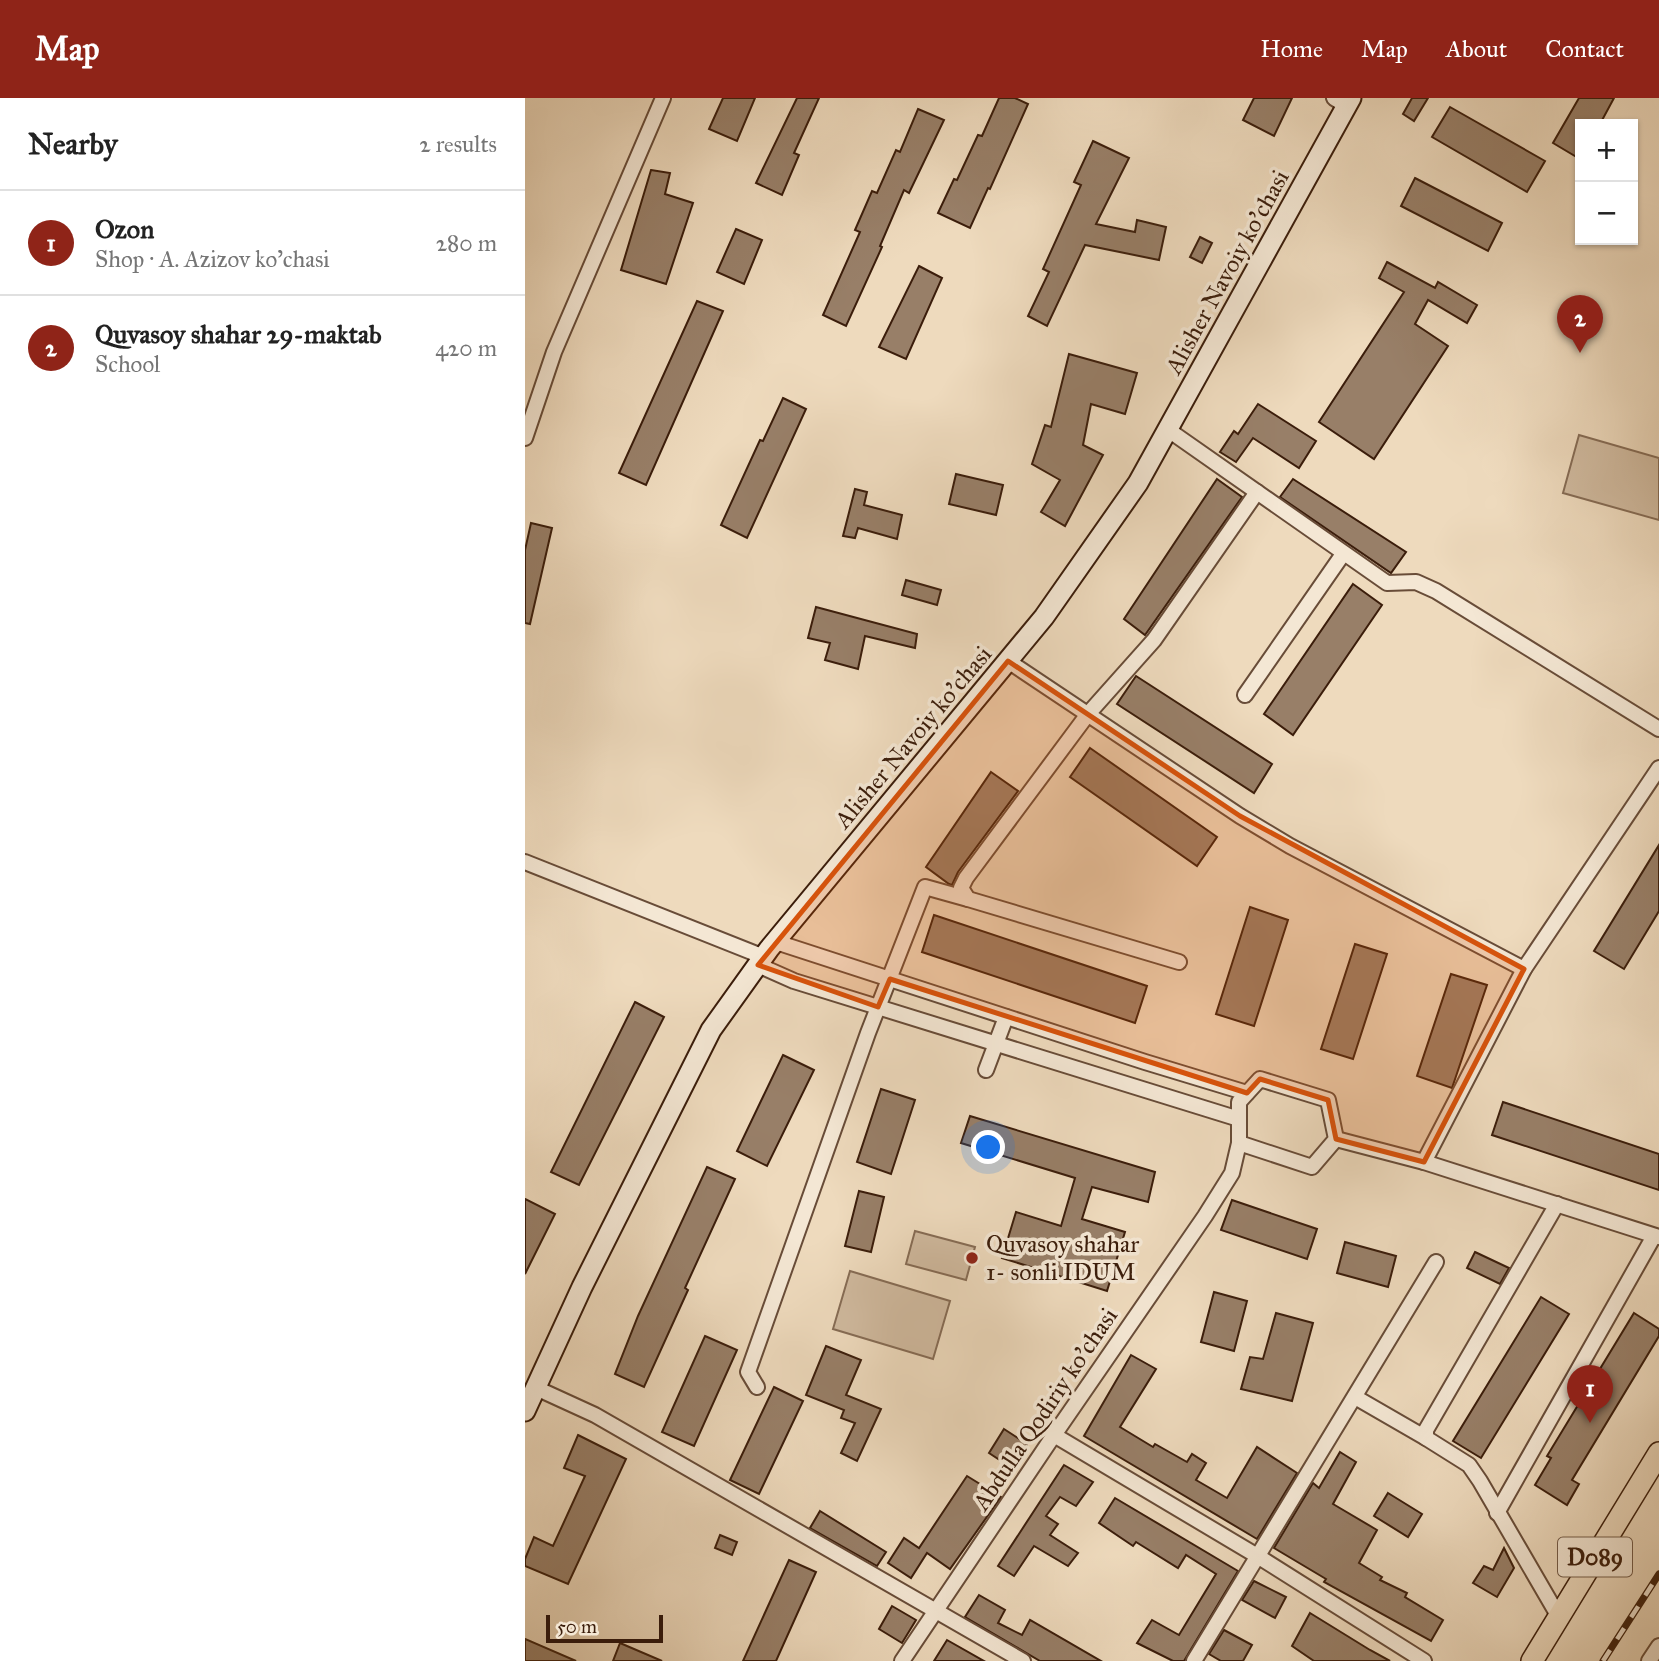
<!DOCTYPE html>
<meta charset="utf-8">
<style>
:root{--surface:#fff;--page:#f6f6f6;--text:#222;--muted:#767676;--line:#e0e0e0;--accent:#8f2418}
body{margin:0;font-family:"IM FELL Great Primer",serif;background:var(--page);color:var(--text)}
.controls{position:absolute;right:21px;top:21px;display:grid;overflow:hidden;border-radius:0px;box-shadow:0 2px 5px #0004}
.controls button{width:63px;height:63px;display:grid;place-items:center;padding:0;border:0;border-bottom:2px solid var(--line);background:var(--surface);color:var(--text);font:35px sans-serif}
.scale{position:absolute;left:21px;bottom:18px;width:117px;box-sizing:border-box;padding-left:7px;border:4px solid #3b1d0b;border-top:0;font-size:19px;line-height:24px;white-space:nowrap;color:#3b1d0b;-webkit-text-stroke:5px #f4e7d4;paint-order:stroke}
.you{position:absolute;left:464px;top:1050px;width:24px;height:24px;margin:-18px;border:5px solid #fff;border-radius:50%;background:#1a73e8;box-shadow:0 0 0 10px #1a73e833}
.badge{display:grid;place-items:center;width:46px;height:46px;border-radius:50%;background:var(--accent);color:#fff;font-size:23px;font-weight:700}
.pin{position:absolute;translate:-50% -58px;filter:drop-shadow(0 2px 4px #0008)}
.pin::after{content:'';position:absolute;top:37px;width:24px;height:21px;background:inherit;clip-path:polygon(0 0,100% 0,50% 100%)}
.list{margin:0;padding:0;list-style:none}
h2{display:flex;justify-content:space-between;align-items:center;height:91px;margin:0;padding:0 28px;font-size:30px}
h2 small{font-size:23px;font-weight:400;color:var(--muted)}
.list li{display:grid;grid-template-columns:46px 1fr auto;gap:21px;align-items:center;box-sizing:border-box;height:105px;padding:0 28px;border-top:2px solid var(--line)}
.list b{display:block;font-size:26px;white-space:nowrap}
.list p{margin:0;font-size:23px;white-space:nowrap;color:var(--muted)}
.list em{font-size:23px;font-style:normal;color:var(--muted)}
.map{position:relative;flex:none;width:1134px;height:1563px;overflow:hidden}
header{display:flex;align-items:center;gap:42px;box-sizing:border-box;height:98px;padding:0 35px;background:var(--accent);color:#fff}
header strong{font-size:33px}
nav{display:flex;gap:38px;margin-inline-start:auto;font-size:24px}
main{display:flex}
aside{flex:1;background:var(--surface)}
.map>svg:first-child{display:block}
.green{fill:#d0ba9f;stroke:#866c55;stroke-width:2}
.building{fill:#987f68;stroke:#3b1d0b;stroke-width:2}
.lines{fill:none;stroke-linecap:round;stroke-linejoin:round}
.street-casing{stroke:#684c38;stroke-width:18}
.secondary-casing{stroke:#3b1d0b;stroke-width:23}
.primary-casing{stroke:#3b1d0b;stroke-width:24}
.street{stroke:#f4e7d4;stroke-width:14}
.secondary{stroke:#f4e7d4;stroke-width:19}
.primary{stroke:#eedabd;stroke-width:21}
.rail-casing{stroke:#3b1d0b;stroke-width:7}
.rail{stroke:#f4e7d4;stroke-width:4.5;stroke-dasharray:13;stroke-linecap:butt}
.marked{fill:#d7530c;fill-opacity:0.2;stroke:#d7530c;stroke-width:5;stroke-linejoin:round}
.poi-dot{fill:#8f2418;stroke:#f4e7d4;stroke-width:2.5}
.labels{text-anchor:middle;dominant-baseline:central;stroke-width:7;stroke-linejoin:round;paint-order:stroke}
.shield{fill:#f4e7d4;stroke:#725a47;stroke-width:2}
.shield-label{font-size:23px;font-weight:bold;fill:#3b1d0b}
.street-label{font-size:24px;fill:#3b1d0b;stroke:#f4e7d4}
.poi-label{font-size:24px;fill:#3b1d0b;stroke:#f4e7d4;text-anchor:start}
</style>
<header>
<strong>Map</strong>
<nav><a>Home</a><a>Map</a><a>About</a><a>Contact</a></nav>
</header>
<main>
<aside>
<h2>Nearby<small>2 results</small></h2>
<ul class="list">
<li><span class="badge">1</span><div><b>Ozon</b><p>Shop · A. Azizov ko'chasi</p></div><em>280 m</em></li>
<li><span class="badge">2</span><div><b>Quvasoy shahar 29-maktab</b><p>School</p></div><em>420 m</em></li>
</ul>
</aside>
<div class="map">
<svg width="1134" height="1563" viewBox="0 0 1134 1563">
<rect width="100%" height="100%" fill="#eedabd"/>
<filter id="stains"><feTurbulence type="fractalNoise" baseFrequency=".00286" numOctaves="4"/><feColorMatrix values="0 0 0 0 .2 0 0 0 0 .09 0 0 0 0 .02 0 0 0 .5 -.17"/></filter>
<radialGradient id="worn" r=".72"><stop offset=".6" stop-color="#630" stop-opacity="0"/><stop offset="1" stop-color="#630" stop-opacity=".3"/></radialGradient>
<g class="green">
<path d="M1054 337 1134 360V422L1038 395Z"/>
<path d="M390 1133 450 1149 441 1182 381 1166Z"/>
<path d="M325 1173 425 1203 408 1261 308 1231Z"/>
</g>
<g class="building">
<path d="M198 0H230L212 43 184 31Z"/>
<path d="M272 0H294L269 55 274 57 257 97 231 85Z"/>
<path d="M474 0H490L503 6 465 91 463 90 445 130 413 115 429 81 432 82 453 37 457 38Z"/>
<path d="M729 0H767L749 38 718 22Z"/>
<path d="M887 0H903L889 23 878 16Z"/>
<path d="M1054 0H1089L1075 26H1055V61L1028 45Z"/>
<path d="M925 9 1020 63 1002 94 907 39Z"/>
<path d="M393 11 419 22 384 95 379 92 355 148 357 149 321 228 298 217 335 134 330 132 347 93 352 95 371 52 375 54Z"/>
<path d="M568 43 604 60 571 126 610 134 612 122 641 129 634 162 560 147 522 228 503 218 524 174 518 171 556 87 549 84Z"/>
<path d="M126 72 145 75 140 96 168 105 141 186 96 172Z"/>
<path d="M890 80 977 125 963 153 876 108Z"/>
<path d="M211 131 237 142 219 186 192 174Z"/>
<path d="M675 139 687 145 677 165 665 159Z"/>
<path d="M862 164 910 190 913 184 952 207 942 225 903 202 890 226 923 248 849 361 794 324 879 194 854 180Z"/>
<path d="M394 168 417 180 381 261 354 249Z"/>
<path d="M172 203 198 213 121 387 94 375Z"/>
<path d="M544 256 612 275 600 316 566 306 558 347 578 357 540 428 516 414 535 382 507 366 520 327 526 329Z"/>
<path d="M258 300 281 311 222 440 196 427 235 342 238 343Z"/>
<path d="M733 306 791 343 774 370 728 340 711 364 695 354 709 333 713 336Z"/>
<path d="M431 376 478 387 471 417 424 406Z"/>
<path d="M692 381 717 399 620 537 599 521Z"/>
<path d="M768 381 881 454 866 475 755 399Z"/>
<path d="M330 391 342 394 339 407 377 417 372 441 333 430 330 440 318 438Z"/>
<path d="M6 425 27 430 5 526 0 525V452Z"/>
<path d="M381 482 416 492 412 507 377 497Z"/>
<path d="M828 486 857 507 768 637 739 616Z"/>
<path d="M291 509 392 536 390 550 340 538 333 571 300 562 305 545 283 540Z"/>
<path d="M611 578 747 666 729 695 592 606Z"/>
<path d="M565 650 692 739 672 768 545 679Z"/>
<path d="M466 674 493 693 433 774 427 787 424 786 401 769Z"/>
<path d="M1134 747V813L1099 871 1069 853Z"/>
<path d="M725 809 763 822 729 928 691 916Z"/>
<path d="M409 817 622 888 610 925 397 854Z"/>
<path d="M830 846 862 856 828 961 796 951Z"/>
<path d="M926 876 962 887 927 990 892 978Z"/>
<path d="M110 904 139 919 54 1087 26 1074Z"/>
<path d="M258 957 289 972 242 1068 212 1053Z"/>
<path d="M356 991 390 1002 366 1076 332 1064Z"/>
<path d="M978 1004 1134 1056V1092L967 1037Z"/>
<path d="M445 1018 630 1074 623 1104 567 1089 557 1121 600 1134 582 1193 477 1160 491 1114 536 1128 550 1080 436 1045Z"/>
<path d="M182 1069 210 1081 160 1190 163 1192 119 1289 90 1276 113 1218Z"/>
<path d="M334 1093 359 1099 346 1154 320 1148Z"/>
<path d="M0 1101 30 1116 0 1176Z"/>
<path d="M707 1102 792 1131 782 1161 696 1132Z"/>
<path d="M820 1144 871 1158 863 1189 812 1175Z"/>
<path d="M950 1154 984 1170 975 1186 942 1170Z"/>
<path d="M689 1194 722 1203 709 1253 676 1244Z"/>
<path d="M1016 1199 1044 1216 956 1360 928 1343Z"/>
<path d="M751 1215 788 1225 767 1303 716 1291 725 1259 738 1261Z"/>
<path d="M1109 1215 1134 1231V1238L1047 1382 1054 1386 1042 1407 1010 1387 1026 1360 1022 1358Z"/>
<path d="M180 1238 212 1252 169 1348 137 1334Z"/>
<path d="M301 1248 336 1262 321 1297 356 1311 332 1363 316 1355 330 1325 316 1320 319 1312 281 1297Z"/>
<path d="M606 1257 631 1271 595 1329 628 1349 630 1346 662 1364 667 1356 681 1365 671 1382 702 1400 732 1349 772 1375 732 1441 559 1338Z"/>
<path d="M249 1289 278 1303 234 1396 205 1382Z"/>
<path d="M479 1331 502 1346 487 1370 464 1355Z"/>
<path d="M53 1337 101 1361 43 1486 0 1468V1461L9 1439 28 1448 60 1378 39 1370Z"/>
<path d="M815 1354 831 1364 808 1406 852 1432 834 1465 857 1479 855 1482 882 1495 880 1499 918 1522 906 1543 799 1484 801 1481 749 1450 788 1385 794 1390Z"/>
<path d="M539 1367 568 1384 551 1408 535 1399 521 1418 533 1426 525 1437 553 1455 543 1468 509 1448 489 1478 473 1468Z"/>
<path d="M442 1378 476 1399 425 1471 402 1455 386 1480 363 1465 379 1440 394 1450Z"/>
<path d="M863 1395 897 1416 883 1439 849 1418Z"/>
<path d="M590 1400 713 1473 659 1563H648L612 1545 627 1522 654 1537 691 1476 661 1457 653 1470 611 1444 608 1448 574 1425Z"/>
<path d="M295 1413 361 1454 352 1468 285 1430Z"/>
<path d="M195 1437 212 1444 207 1457 190 1450Z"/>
<path d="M979 1450 989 1470 972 1499 948 1485 959 1468 968 1472Z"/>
<path d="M264 1462 291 1474 251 1563H218Z"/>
<path d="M729 1483 761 1499 750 1520 717 1502Z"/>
<path d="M454 1497 480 1512 473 1525 497 1537 505 1522 576 1563H515L440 1519Z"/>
<path d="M367 1508 391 1522 377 1545 354 1531Z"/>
<path d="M785 1515 845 1552 865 1563H789L767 1548Z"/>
<path d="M699 1532 727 1547 718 1563H696L684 1556Z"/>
<path d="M0 1541 51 1563H0Z"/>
<path d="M422 1542 459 1563H409Z"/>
<path d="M95 1545 137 1563H88Z"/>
</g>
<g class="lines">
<defs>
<g id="street">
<path d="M809 0 822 8"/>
<path d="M642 331 862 485 891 484 911 493 1134 631"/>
<path d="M0 340 29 254 138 0"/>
<path d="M483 563 715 718 765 748 999 871"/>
<path d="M720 597 818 456"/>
<path d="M0 764 239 859"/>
<path d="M251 844 620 964 722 995"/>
<path d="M654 864 443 801 436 790 441 780 563 616 629 542 732 394"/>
<path d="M233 867 269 883 714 1021"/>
<path d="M461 972 481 919"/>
<path d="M735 981 803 1002 811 1041 787 1069 714 1045V1004Z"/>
<path d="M811 1041 899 1064 1134 1139"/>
<path d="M899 1064 999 871 1134 670"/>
<path d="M1032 1106 901 1332V1340L944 1367 955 1383 1034 1519"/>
<path d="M232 1289 223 1274 343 935 400 789 443 801"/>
<path d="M11 1290 70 1317 498 1563"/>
<path d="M830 1299 901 1340"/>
<path d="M529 1337 734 1459 899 1563"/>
<path d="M972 1415 1129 1138"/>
<path d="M377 1563 529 1337 680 1118 707 1075 714 1045"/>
<path d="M669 1563 911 1164"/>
<path d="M1124 1563 1134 1548"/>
</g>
<path id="secondary" d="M0 1313 57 1189 186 932 244 851 519 519 613 385 826 0"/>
<path id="primary" d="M1007 1563 1134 1355"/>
</defs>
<use href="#street" class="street-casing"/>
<use href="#secondary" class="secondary-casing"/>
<use href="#primary" class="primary-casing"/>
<use href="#street" class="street"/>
<use href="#secondary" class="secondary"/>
<use href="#primary" class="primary"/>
<defs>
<path id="rail" d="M1078 1563 1134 1476"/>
</defs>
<use href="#rail" class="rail-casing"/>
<use href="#rail" class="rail"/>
</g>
<path class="marked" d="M483 563 715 718 999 871 899 1064 811 1041 803 1002 735 981 722 995 365 881 353 909 233 867Z"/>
<circle class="poi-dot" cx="447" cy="1160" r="7"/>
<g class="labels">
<rect class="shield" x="1033" y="1439.5" width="74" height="39" rx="5"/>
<g class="shield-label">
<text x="1070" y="1459">D089</text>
</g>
<g class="street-label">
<text transform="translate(702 174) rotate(-61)">Alisher Navoiy ko'chasi</text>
<text transform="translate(388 639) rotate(-50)">Alisher Navoiy ko'chasi</text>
<text transform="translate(520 1311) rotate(-56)">Abdulla Qodiriy ko'chasi</text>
</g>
<g class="poi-label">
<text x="461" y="1146">Quvasoy shahar<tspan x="461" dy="28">1- sonli IDUM</tspan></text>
</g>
</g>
<rect width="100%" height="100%" filter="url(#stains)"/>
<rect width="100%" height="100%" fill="url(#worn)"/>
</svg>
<div class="controls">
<button>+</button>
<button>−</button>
</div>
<div class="scale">50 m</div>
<div class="you"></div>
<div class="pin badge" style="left:1065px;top:1325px">1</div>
<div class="pin badge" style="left:1055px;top:255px">2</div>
</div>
</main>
